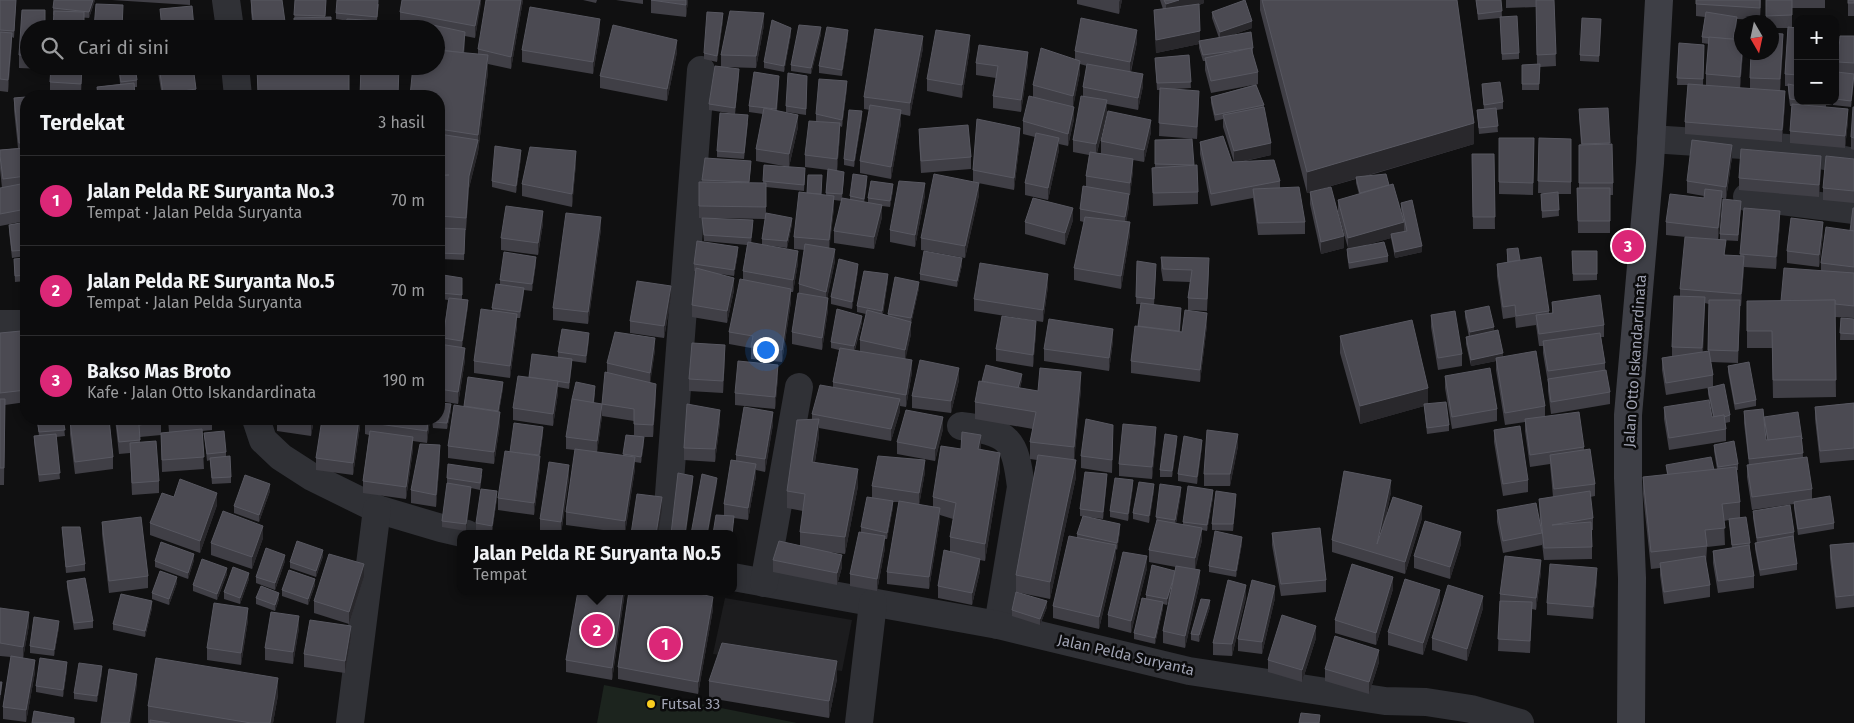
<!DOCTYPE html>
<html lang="id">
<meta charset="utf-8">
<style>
:root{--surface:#0c0c0d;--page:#1a1a1b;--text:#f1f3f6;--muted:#9a9b9d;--line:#2c2c2e;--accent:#db2777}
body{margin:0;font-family:"Fira Sans",sans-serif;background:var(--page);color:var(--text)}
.controls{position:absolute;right:15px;top:15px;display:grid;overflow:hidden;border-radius:10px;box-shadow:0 2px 8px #0003}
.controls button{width:45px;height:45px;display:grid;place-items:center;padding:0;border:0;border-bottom:1px solid var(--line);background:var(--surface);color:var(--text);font:25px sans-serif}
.compass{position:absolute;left:1734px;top:15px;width:45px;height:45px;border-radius:50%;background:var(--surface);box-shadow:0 2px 8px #0003;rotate:171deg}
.you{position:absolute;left:765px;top:349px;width:18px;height:18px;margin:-12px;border:4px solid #fff;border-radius:50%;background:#1a73e8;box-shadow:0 0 0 8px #1a73e833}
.badge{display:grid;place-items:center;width:32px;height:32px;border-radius:50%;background:var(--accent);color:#fff;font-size:16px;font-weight:700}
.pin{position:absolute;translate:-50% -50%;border:2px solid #fff;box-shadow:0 1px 5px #0006}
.popup{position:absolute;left:457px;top:530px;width:280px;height:65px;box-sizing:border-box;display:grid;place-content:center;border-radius:10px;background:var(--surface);filter:drop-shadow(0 1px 4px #0005);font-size:16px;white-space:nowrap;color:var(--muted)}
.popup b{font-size:19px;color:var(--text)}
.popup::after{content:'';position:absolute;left:50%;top:100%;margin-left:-10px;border:10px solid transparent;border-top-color:var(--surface)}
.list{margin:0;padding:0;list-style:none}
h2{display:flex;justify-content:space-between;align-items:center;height:65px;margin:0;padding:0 20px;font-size:21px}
h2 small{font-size:16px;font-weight:400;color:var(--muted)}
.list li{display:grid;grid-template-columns:32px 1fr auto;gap:15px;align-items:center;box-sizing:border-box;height:90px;padding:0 20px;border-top:1px solid var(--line)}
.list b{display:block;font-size:19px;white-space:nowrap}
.list p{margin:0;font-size:16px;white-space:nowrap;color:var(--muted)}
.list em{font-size:16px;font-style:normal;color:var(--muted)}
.icon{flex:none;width:28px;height:28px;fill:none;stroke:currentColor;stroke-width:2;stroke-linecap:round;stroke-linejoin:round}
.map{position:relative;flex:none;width:1854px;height:723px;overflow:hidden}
.search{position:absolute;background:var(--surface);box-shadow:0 2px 8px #0003;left:20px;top:20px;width:425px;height:55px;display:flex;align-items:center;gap:12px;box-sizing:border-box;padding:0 18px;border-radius:28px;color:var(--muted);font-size:19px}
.panel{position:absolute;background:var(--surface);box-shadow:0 2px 8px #0003;left:20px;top:90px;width:425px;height:335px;border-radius:20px}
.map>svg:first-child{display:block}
.built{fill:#1c1c1e}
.green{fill:#1c241e}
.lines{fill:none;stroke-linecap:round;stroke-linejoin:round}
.street{stroke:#303136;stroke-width:28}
.secondary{stroke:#3e3f46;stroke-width:28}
.wall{fill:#403f46;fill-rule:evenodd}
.shaded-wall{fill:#29282c}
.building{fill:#4b4a52;stroke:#585861}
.poi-dot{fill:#f9cd1f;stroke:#0b0b0c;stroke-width:2}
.labels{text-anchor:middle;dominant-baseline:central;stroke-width:5;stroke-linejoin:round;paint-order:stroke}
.street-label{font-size:15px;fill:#a0a3b3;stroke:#0b0b0c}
.poi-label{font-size:15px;fill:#a0a3b3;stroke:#0b0b0c;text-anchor:start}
</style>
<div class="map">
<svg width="1854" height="723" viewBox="0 0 1854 723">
<rect width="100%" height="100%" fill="#101011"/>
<path class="built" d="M725 598 852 620 842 671 713 654Z"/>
<path class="green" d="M604 685 797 723H597Z"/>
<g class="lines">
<g class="street">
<path d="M226 0 230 29"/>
<path d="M235 66 238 96"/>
<path d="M1651 139 1787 148 1854 162"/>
<path d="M1747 197 1854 210"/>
<path d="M0 324H26"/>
<path d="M256 419 263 440 281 457 312 477 377 509 441 528 467 534"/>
<path d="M961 426C1010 432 1015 440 1021 487L998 625"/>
<path d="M666 534 701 70"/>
<path d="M733 577 998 625 1189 671 1385 701 1426 702 1471 709 1520 723"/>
<path d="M764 583 799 387"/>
<path d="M350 723 377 509"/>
<path d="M859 723 873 603"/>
</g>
<path class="secondary" d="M1631 723 1632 578 1628 478V415L1650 163 1659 0"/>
</g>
<g class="wall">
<path d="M0 0H16L14 38 12 37 8 92 0 91Z"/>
<path d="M95 0 89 18 53 15V8Z"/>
<path d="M112 0H190V5Z"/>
<path d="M251 0 286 29H253L251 12Z"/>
<path d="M295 0H326L325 17 294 29Z"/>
<path d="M481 0 475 38 465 36 464 53 478 54V49L523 0 511 69 488 64V72L478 152 469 188 466 230H465L464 260 439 259V96L436 66V29L417 27 400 24V12Z"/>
<path d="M583 0H597L596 3Z"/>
<path d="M616 0H643V4Z"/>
<path d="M651 0H688L686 17 651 13Z"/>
<path d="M1077 0H1122L1119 14 1077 4Z"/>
<path d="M1160 0H1204V3L1199 5 1200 41 1219 38 1212 18V12L1252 28 1226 37 1253 48V54H1252L1258 72V84L1256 85 1264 105V111L1271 155 1241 162 1280 181V188L1305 222V234L1258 235 1253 198 1211 206 1200 154V142L1232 162H1234L1223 127V119L1215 121 1211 103V97L1253 85 1211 93 1205 70V61H1203L1199 48V44L1156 53 1154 10 1163 9Z"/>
<path d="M1260 0H1457L1474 144 1367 176 1389 185 1403 220 1401 209V203L1422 252 1395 258 1391 238 1365 245 1388 256V262L1349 269 1347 255V249L1348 248 1338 212V200L1359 194 1356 183V179L1310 192 1344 248 1321 254 1310 204V192L1307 193 1260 10Z"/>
<path d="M1476 0H1501L1502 17 1519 53V59L1502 60 1500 18 1478 20Z"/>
<path d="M1506 0H1554L1556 66 1540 67 1539 90H1522V65L1537 64 1536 7 1506 8Z"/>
<path d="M1696 0H1761L1760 20 1737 19 1734 39 1742 52H1743L1740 88 1750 89V78L1783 46 1780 91 1785 103 1782 142 1685 134V122L1688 85H1677L1679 43 1704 51 1703 85H1706V74L1709 44 1702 43V37L1705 17 1696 16Z"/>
<path d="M1766 0H1825V8H1792V28H1798V101H1826V107L1848 121 1845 148 1790 143V131L1792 106H1790L1788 91V86H1785V74L1788 28H1772V22H1766Z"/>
<rect x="1848" y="0" width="6" height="16"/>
<path d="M379 4 377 20 398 29 336 19V13Z"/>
<path d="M1601 19 1599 62 1580 61V55Z"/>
<path d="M723 20 717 62 704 59V53Z"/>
<path d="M764 25 756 68 724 67 739 75 735 114 709 110V104L721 67V55Z"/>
<path d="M29 29V66H44V69L19 68V55Z"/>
<path d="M600 31 593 74 522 62V50Z"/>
<path d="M791 34 784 72 764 68V62Z"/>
<path d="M821 34 811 74 791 71V65Z"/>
<path d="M1854 36V80L1851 107 1833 105V101H1835V82L1838 72V62Z"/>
<path d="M848 37 842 76 819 73V66Z"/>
<path d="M1137 42 1131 72 1143 86 1138 110 1107 104V112L1097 153H1101V141L1151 132 1144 162 1133 160V171L1130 195H1129V206L1126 221 1130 234 1121 289 1074 280V268L1084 222 1080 221V209L1086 187V176L1089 155 1073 152V140L1083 97V87L1087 66 1080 64V73L1073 106 1074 119 1068 146 1059 144V150L1048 200 1025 195V183L1035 137 1023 134V121L1033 97V85L1075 59V51Z"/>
<path d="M923 48 910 116 901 114V123L891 179 860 173V161L870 110 864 109V97Z"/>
<path d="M970 48 962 98 927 91V79Z"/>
<path d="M677 52 667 101 600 88V76Z"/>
<path d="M1189 55 1191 88 1175 89 1199 103 1197 139 1159 136 1160 90H1157L1155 58Z"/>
<path d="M976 63 1028 64 1021 112 993 108V96L996 78 976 75Z"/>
<path d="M82 66 81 96 50 94V82Z"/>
<path d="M92 66H121V69L137 80V87H134L135 96H97V87L120 84 119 71 92 72Z"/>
<path d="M157 66H193L196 89V96H162Z"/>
<path d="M282 66H399L361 68H349V96H258L257 67Z"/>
<path d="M807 76 806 115 786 112V106Z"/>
<path d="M779 82 777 111 798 127 789 167 756 161V149L763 114 749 112V106Z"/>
<path d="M1482 84 1503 102V109L1496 110 1498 132 1479 134 1477 110 1484 109 1482 90Z"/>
<path d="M847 88 842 127 840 126V135L837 171 844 178 842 198 850 200V196L867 183 864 202 868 203V198L893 190 890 207 882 206V217L874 249 834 243V231L842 201 834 200V208L829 248 835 261 827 298 828 310 822 350 792 344V332L799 293V284L805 250 794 249V237L807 193 822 182 821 195H826L828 170 805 167V155L822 122 816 121V114Z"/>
<path d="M26 97V221L0 226V188H2L0 169V150L18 148 14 110V98Z"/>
<path d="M1854 107V150L1851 149V137Z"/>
<path d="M1579 116 1610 144 1613 183V195H1610V233H1578L1577 188H1579V145L1581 144Z"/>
<path d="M862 117 854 167 844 165V159Z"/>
<path d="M748 122 744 159 717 157V151Z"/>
<path d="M919 129 971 157V169L921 173 919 141Z"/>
<path d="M1499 138H1534L1533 195 1499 194Z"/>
<path d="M1539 138 1571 139V194H1558L1559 216 1542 218 1541 194 1545 193H1538Z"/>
<path d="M1020 140 1014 190 973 182V170Z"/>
<path d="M1155 140 1194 165 1198 192V204L1153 206 1152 168 1155 167Z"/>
<path d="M1472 154H1494L1495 229H1473Z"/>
<path d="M521 157 516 193 492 187V181Z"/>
<path d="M1732 157 1726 199 1722 198 1718 240 1725 255 1740 256 1744 208 1780 223 1776 269 1744 267 1741 306H1740L1738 363 1711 362 1713 375V387L1730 415V422L1725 423 1726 429V441L1669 450 1664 419V407L1713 417 1708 394V388L1666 395 1662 370V358L1672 356V347L1680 296V289L1696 238 1666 235V222L1704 198V196L1687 193V181ZM1705 303 1709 304 1708 351 1703 352Z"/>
<path d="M1854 159V203L1823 200V188Z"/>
<path d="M576 163 572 207 522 196V184Z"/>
<path d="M764 165 805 174 804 191 766 187V213L792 224 787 248 765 245 798 263 793 292H791V301L782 362 751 359V348L729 344V332L743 280V271L747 245 704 241 702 218H699V182H702V180L751 167 749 183H763ZM713 218 765 219 762 239V245L751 243 753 226Z"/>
<path d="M1821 168 1819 197 1739 190V178Z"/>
<path d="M925 195 915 247 890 242V230Z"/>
<path d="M979 195 965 258 921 250V238Z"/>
<path d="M1741 207 1738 241 1720 240V234Z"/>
<path d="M1854 208V318L1835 317 1836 397 1773 398 1772 348H1747V301H1781L1821 271V263L1850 231Z"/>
<path d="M1073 220 1065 245 1025 234V222Z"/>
<path d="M26 222V256L12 258 9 231V225Z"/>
<path d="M543 223 538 255 501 250V238Z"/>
<path d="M601 229 588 324 553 320V308Z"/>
<path d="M1823 234 1819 267 1787 263V251Z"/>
<path d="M1507 249 1520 260 1549 311V313H1552V302L1604 325V337H1601L1605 363V370L1610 392V404L1551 414 1548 391V383L1543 353V346H1539L1536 325 1516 328 1515 317 1503 319 1497 276V264L1507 262Z"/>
<path d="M1572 251H1597V280L1573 281Z"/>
<path d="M738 253 734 276 720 274 734 290 727 323 692 317V305L696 271H694V264Z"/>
<path d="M1161 257 1209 270 1207 311 1188 310V298L1190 282 1163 281 1161 269Z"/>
<path d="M26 258V281L15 282 14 259Z"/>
<path d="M1137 261 1156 271 1154 305 1181 314 1180 332H1182L1207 325 1200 382 1131 373V361L1138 327 1141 304H1136Z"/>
<path d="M536 263 532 291 524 290 520 318H517V326L510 378 474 373V361L492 311V308L500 285V280Z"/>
<path d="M962 265 957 287 920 280V274Z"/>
<path d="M858 270 852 309 831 304V297Z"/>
<path d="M462 278V299L468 306 462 347 465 360 458 404 439 401V344L443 345V338L448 300 441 299V293Z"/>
<path d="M888 280 883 314 888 316V314L919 288 911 324V334L905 359 912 372 906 407 900 406V411L891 441 819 428V436L815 462 858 486 845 554 829 552 842 567 837 585 773 572V560L800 546V532L803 511 787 508V491L812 419V414L833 387V382L839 350 831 348V342L862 322 855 350 860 351V340L866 314 857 312V306Z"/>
<path d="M1048 286 1043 322 974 311V299Z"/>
<path d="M671 298 664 338 630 333V321Z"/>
<path d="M1465 311 1494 331 1503 357 1545 406V416L1584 447V450L1595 484V496L1590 497 1593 518V530H1592V559L1544 560 1542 543V545L1503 553 1497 522V510L1540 521 1539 499 1553 497 1550 464 1530 467 1525 431V422L1505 425 1496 370V361L1471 366 1466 344V337H1469L1465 317Z"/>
<path d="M1431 315 1462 354V366L1438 370 1431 327Z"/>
<path d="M1841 318 1854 319V340H1840Z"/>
<path d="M0 333 26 383V402L5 405 4 485H0Z"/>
<path d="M1036 333 1033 367 996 361V349Z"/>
<path d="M1340 336 1449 425V431L1427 434 1424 406 1360 424 1340 353Z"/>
<path d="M589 339 586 363 572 361 569 389 558 387V393L553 426 513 420V408L529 377 558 357V352Z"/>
<path d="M1113 341 1109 371 1044 361V349Z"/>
<path d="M655 350 650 382 656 396 653 437H643L644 443 641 463 635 462V469L625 533 566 525V512L575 450 566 449V437L595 392 594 403 602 404 607 372V363ZM602 416 634 421V435H626L623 456 597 452Z"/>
<path d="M725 357 723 393 689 391V379Z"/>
<path d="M1728 366 1756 400V406L1735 410 1728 372Z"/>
<path d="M1445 376 1497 409V421L1452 429 1445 388Z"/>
<path d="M468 377 503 388 499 412 500 424 494 464 448 458V446L464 407Z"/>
<path d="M778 377 775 409 735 405V393Z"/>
<path d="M959 380 951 413 912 408V396Z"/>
<path d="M1022 380 1020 388 1038 391 1081 389 1074 460 1076 477 1050 599 1016 592V575L1037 460 1030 459V442L1033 429 975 419V402Z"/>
<path d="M1854 403V460L1820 463 1815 419V407Z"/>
<path d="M451 410 447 429 433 428 432 419Z"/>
<path d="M1744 411 1766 440H1767L1764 423V417L1802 439 1803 457 1812 489V499L1834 523V529L1798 535 1794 508V504L1752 510 1747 477V465H1749L1744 423Z"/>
<path d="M37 419H63L65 436 56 437 60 479 39 482 34 442V436H39Z"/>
<path d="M71 419H109L113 457V469L75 474 70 434V421H72Z"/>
<path d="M115 419H161V433L169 432 168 419H212V430L202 431 204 469 162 472 161 435 140 437V442L159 481V493L132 495 130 453 119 454Z"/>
<path d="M277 419H314L311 436 277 431Z"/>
<path d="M361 419 353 475 316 470V458Z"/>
<path d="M365 419H430L427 443 413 441V449L406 499 363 493V481L369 435 365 434Z"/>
<path d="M720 422 715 462 684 460V448Z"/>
<path d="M773 424 765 472 756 470V476L748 520 734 518V523L724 516V504L736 460V455Z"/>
<path d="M943 429 935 461 897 454V442Z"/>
<path d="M1494 430 1528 480V492L1503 496 1494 442Z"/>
<path d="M204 433 226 452V457L231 477V483L212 484 210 460 207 461Z"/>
<path d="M543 433 540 456V468L534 515 498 510V498L510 452Z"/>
<path d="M1113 437 1112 473 1081 468V456Z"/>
<path d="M1156 439 1152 479 1119 476V464Z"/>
<path d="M1177 442 1172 477H1160V470Z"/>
<path d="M1714 445 1738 464V470H1737L1740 502V518L1750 543V549H1749L1754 576V588L1718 593 1713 563V551L1732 548 1729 520 1724 521 1725 545 1707 547 1706 563 1710 585V597L1664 604 1660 575V568L1651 569 1643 494V477L1667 475 1666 465 1717 469 1714 451Z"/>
<path d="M1202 446 1197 484 1178 481V474Z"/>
<path d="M1238 446 1230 486H1204V474Z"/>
<path d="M961 449 981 450 1000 470 985 561 980 560V571L972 605 938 598V586L950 551V537L953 519 940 515V520L929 589 887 584V572L899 502H893V507L887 539H885V548L877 591 850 586V574L861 532V527L872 498V486L925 472 919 505 933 507V497Z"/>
<path d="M440 457 436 507 411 503V490Z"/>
<path d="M482 475 480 490 471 488 466 531 442 527V521L447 485V478Z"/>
<path d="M569 478 561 534 540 531V519Z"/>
<path d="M1107 480 1103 519 1080 516V509Z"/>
<path d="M1133 486 1128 521 1110 517V511Z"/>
<path d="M1154 490 1149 523 1133 519V513Z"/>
<path d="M270 491 259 522 234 513V506Z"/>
<path d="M1391 492 1385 521 1422 518 1405 574 1332 552V540Z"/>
<path d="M1181 493 1176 524 1183 525V522L1213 497 1207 531 1202 530V540L1195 569 1200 582 1185 648 1163 643V631L1170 596 1167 605 1163 604V608L1155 644 1134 639V633L1146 599V595L1175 571 1176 567 1149 562V550L1157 523 1156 517Z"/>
<path d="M174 497 217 505 200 553 150 535V523Z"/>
<path d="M497 498 492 532 476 530V523Z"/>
<path d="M1236 500 1233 531 1212 530V524Z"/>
<path d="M1753 511 1794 532V539H1793L1797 564V570L1760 576 1755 549V543H1757L1753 518Z"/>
<path d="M102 522 148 576V588L109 593 102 534Z"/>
<path d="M62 527 85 564V571L66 573Z"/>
<path d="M1120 531 1117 550 1116 549V557L1099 629 1053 618V606L1077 537V534Z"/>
<path d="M1272 533 1326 580V592L1281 596 1272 545Z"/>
<path d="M263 538 252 569 211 555V543Z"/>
<path d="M1242 543 1236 577 1209 572V566Z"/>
<path d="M1854 543V607L1836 609 1830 558V545Z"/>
<path d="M1461 544 1450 579 1414 568V556Z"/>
<path d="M323 556 316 577 290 568V562Z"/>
<path d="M194 560 188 579 155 567V561Z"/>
<path d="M285 561 275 590 256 583V577Z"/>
<path d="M1147 568 1131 633 1108 627V615Z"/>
<path d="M1541 572 1536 610 1532 609 1530 653 1498 651 1500 594Z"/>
<path d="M227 574 217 600 193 591V585Z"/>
<path d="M364 577 349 624 314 613V601Z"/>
<path d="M249 579 240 604 224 599V592Z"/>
<path d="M1597 580 1593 619 1547 615V603Z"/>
<path d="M67 581 93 621V628L74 630 67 587Z"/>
<path d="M177 583 169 605 152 599V593Z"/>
<path d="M315 585 308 605 282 596V590Z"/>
<path d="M1393 589 1376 645 1335 633V620Z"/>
<path d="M625 591 612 680 566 672V660Z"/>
<path d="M1246 597 1232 656 1213 655V643Z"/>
<path d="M256 598 279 599 275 611 256 604Z"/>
<path d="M1275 598 1262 654 1238 651V639Z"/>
<path d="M1440 602 1423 655 1388 645V632Z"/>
<path d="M1047 607 1040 625 1012 616V610Z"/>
<path d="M1210 607 1199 642 1191 640V634Z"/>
<path d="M0 608 29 625 23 658 35 672 26 722 3 719V707L11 657 0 656Z"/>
<path d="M152 608 145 637 113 630V624Z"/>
<path d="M1483 608 1467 661 1432 650V638Z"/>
<path d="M713 609 698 694 618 679V667Z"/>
<path d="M248 620 241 665 207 660V648Z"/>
<path d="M59 627 54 656 30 653V646Z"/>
<path d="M299 628 293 664 265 660V648Z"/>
<path d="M351 638 345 673 304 667V654Z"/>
<path d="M1316 638 1302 682 1268 672V660Z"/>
<path d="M1379 662 1369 694 1325 681V669Z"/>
<path d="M67 669 63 697 36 692V686Z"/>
<path d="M102 672 97 702 74 699V693Z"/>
<path d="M837 679 829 718 709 698V681Z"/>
<path d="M278 695 273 723H148V706Z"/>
</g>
<g class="shaded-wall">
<path d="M93 0H95L89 18V12Z"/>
<path d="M480 0H481V4L475 38V26Z"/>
<path d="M521 0H523L511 69V57Z"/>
<path d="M686 0H688L686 17Z"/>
<path d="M1120 0H1122L1119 14V2Z"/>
<path d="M1179 0H1204V3L1166 17V4Z"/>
<path d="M723 13V20L717 62V56Z"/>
<path d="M764 13V25L756 68V56Z"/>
<path d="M1737 17V23L1733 47V41Z"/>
<path d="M600 19V31L593 74V62Z"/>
<path d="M1252 21V28L1220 39V32Z"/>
<path d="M821 27V34L811 74V68Z"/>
<path d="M791 28V34L784 72V66Z"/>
<path d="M848 30V37L842 76V70Z"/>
<path d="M1137 30V42L1130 74V62Z"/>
<path d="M1200 31V43L1199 41V44L1156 53V40Z"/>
<path d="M465 32V44L463 65V53Z"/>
<path d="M12 33V45L8 92V80Z"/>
<path d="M1783 34V46L1780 91V79Z"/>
<path d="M970 35V48L962 98V85Z"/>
<path d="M923 36V48L910 116V103Z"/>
<path d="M677 40V52L667 101V89Z"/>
<path d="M1028 52V64L1021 112V100Z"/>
<path d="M1742 52H1743L1740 89V77Z"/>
<path d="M488 55V72L478 152V135Z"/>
<path d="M1080 61V73L1073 108V96Z"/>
<path d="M739 69V75L735 114V108Z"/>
<path d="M1143 74V86L1138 110V98Z"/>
<path d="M1854 74V80L1851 107V101Z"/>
<path d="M847 81V88L842 127V120Z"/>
<path d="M1199 91V103L1197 139V127Z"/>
<path d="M1785 91V103L1782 142V130Z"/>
<path d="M1107 100V112L1096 156V144Z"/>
<path d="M1074 107V119L1068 146V134Z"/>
<path d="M1848 109V121L1845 148V136Z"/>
<path d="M901 110V123L891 179V167Z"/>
<path d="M862 111V117L854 167V161Z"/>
<path d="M798 115V127L789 167V154Z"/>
<path d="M1151 120V132L1144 162V150Z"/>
<path d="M840 123V135L837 171V159Z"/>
<path d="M1474 123V144L1307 193V172Z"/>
<path d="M1020 128V140L1014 190V178Z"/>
<path d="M1059 138V150L1048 200V188Z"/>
<path d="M478 140V152L469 188 466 230 469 176Z"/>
<path d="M1271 143V155L1234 163V151Z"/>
<path d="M1732 145V157L1726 199V187Z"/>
<path d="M521 150V157L516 193V186Z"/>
<path d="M576 151V163L572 207V194Z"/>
<path d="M1821 156V168L1819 197V185Z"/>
<path d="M1133 159V171L1130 195V183Z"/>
<path d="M867 176V183L864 205V199Z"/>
<path d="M925 183V195L915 247V235Z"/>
<path d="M979 183V195L965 258V246Z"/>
<path d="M893 184V190L890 207V201Z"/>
<path d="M1722 191V203L1718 240V228Z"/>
<path d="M1129 194V206L1125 230V217Z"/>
<path d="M834 196V208L829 252V240Z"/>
<path d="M882 205V217L874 249V237Z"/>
<path d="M1073 208V220L1065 245V233Z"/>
<path d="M543 211V223L538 255V243Z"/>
<path d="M1780 211V223L1776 269V257Z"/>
<path d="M601 217V229L588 324V312Z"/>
<path d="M792 218V224L787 248V241Z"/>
<path d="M753 220V226L751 245V238Z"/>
<path d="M1130 222V234L1121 289V276Z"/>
<path d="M1404 222V234H1391V238L1348 250V238Z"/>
<path d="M1823 222V234L1819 267V255Z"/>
<path d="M1344 236V248L1321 254V242Z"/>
<path d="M1422 246V252L1395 258V252Z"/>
<path d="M738 247V253L734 276V270Z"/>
<path d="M835 249V261L826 304V292Z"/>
<path d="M798 251V263L793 292V280Z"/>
<path d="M1744 256V268L1741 306V294Z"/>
<path d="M536 257V263L532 291V284Z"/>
<path d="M962 258V265L957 287V281Z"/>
<path d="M858 264V270L852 309V302Z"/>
<path d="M888 274V280L882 317V311Z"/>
<path d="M1048 274V286L1043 322V310Z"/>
<path d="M734 278V290L727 323V311Z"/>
<path d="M919 282V288L911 324V334L905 362V350L911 322V318Z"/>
<path d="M671 286V298L664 338V326Z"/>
<path d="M524 288V294L520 318V312Z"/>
<path d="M791 289V301L782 362V350Z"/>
<path d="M1705 297V309L1702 360V348Z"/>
<path d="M828 298V310L822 350V338Z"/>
<path d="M468 300V306L462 347V341Z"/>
<path d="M1207 313V325L1200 382V370Z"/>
<path d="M517 314V326L510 378V366Z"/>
<path d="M862 316V322L854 352V346Z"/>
<path d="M1036 321V333L1033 367V355Z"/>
<path d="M1494 327V333L1470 338V332Z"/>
<path d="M1113 329V341L1109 371V358Z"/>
<path d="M589 333V339L586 363V356Z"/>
<path d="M655 338V350L650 385V373Z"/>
<path d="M725 345V357L723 393V381Z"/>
<path d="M465 348V360L458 404V392Z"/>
<path d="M1503 353V359L1496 358V361L1471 366V360Z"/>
<path d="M572 359V365L569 389V383Z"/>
<path d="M912 360V372L906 407V395Z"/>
<path d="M778 365V377L775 409V397Z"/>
<path d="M959 368V380L951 413V401Z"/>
<path d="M1081 372V389L1074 464V447Z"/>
<path d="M1022 374V380L1017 397V391Z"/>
<path d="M558 381V393L553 426V414Z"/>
<path d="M503 382V388L498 417V411Z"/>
<path d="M656 384V396L653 437V425Z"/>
<path d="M1428 388V405L1360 424V406Z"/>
<path d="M900 399V411L891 441V429Z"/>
<path d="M451 404V410L447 429V423Z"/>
<path d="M602 404V416L597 453V441Z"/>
<path d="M720 410V422L715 462V449Z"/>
<path d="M500 412V424L494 464V452Z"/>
<path d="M773 412V424L765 472V459Z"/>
<path d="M943 417V429L935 461V449Z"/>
<path d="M312 419H314L311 436V424Z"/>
<path d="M359 419H361L353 475V463Z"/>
<path d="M428 419H430L427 443V431Z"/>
<path d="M819 419V436L812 479V462Z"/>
<path d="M543 427V433L539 462V455Z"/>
<path d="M1156 427V439L1152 479V467Z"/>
<path d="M1238 434V446L1230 486V474Z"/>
<path d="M981 435V452L978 449Z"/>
<path d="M1177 436V442L1172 477V471Z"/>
<path d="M413 437V449L406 499V487Z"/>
<path d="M644 437V443L641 463V457Z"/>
<path d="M1202 440V446L1197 484V477Z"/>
<path d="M440 445V457L436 507V495Z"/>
<path d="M1000 453V470L985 561V544Z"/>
<path d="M540 456V468L534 515V503Z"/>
<path d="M635 457V469L625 533V521Z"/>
<path d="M925 460V472L919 506V493Z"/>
<path d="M1076 460V477L1050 599V582Z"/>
<path d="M756 464V476L748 520V508Z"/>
<path d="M569 465V478L561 534V522Z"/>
<path d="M858 469V486L845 554V537Z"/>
<path d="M1107 474V480L1103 519V512Z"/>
<path d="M693 476V482L686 534H685Z"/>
<path d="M717 478V484L708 534H707Z"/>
<path d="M1133 480V486L1128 521V514Z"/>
<path d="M1391 480V492L1378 554 1377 544Z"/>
<path d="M270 484V491L259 522V515Z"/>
<path d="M1154 484V490L1149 523V516Z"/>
<path d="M471 487V493L466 531V524Z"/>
<path d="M1181 487V493L1175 527V520Z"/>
<path d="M1213 490V497L1207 531V525Z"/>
<path d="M497 491V498L492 532V526Z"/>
<path d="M217 493V505L200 553V541Z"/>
<path d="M1236 494V500L1233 531V524Z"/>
<path d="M662 497V509L658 534H656Z"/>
<path d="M893 501V507L887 539V533Z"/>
<path d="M1422 506V518L1405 574V562Z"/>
<path d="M940 508V520L929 589V577Z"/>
<path d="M1120 524V531L1117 550V543Z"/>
<path d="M263 526V538L252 569V557Z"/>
<path d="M1202 528V540L1195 571V558Z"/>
<path d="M1461 532V544L1450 579V567Z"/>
<path d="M885 536V548L877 591V579Z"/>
<path d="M1242 537V543L1236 577V571Z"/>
<path d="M1116 545V557L1099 629V617Z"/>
<path d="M323 550V556L316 577V571Z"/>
<path d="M194 554V560L188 579V573Z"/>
<path d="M285 555V561L275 590V583Z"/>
<path d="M842 555V567L837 585V573Z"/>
<path d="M1147 556V568L1131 633V621Z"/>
<path d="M980 559V571L972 605V593Z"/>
<path d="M1541 560V572L1536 610V598Z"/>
<path d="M364 564V577L349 624V612Z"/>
<path d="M227 568V574L217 600V594Z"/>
<path d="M1597 568V580L1593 619V607Z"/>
<path d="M1200 570V582L1185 648V636Z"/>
<path d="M1176 571V578L1167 605V599Z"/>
<path d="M249 573V579L240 604V598Z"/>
<path d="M177 577V583L169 605V599Z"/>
<path d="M1393 577V589L1376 645V633Z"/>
<path d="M315 579V585L308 605V599Z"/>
<path d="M1246 585V597L1232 656V644Z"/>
<path d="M1275 586V598L1262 654V642Z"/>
<path d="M1440 590V602L1423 655V643Z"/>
<path d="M623 591H625L612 680V668Z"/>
<path d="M279 593V599L275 611V605Z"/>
<path d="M1483 596V608L1467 661V649Z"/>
<path d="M713 597V609L698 694V682Z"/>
<path d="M1210 600V607L1199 642V635Z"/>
<path d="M152 601V608L145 637V631Z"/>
<path d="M1047 601V607L1040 625V619Z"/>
<path d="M1163 602V608L1155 644V638Z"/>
<path d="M1532 602V614L1530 653V641Z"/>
<path d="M248 608V620L241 665V653Z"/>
<path d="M29 612V625L23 659V647Z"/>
<path d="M299 616V628L293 664V652Z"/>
<path d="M59 621V627L54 656V650Z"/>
<path d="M351 626V638L345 673V661Z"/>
<path d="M1316 626V638L1302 682V670Z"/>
<path d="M1379 650V662L1369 694V682Z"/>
<path d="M35 660V672L26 722V710Z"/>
<path d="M837 661V679L829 718V701Z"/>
<path d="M67 662V669L63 697V690Z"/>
<path d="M102 666V672L97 702V696Z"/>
<path d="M137 674V686L131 723H129Z"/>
<path d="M278 678V695L273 723H270Z"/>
<path d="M2 682V689L0 701V695Z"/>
</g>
<g class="building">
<path d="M0 0H16L14 31 0 30Z"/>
<path d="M54 0H93L89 12 53 8Z"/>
<path d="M251 0H282L286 29H254Z"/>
<path d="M295 0H326L325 16 294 15Z"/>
<path d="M337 0H378L377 17 336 13Z"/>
<path d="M402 0H480L475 26 400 12Z"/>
<path d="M486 0H521L511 57 478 49Z"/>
<path d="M651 0H686V5Z"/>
<path d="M1164 0H1179L1166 4Z"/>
<path d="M1245 0 1252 21 1220 32 1212 12Z"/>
<path d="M1262 0H1457L1474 123 1307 172Z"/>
<path d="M1476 0H1501L1502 11 1478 14Z"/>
<path d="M1536 0H1554L1556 54 1537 55Z"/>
<path d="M1696 0H1760V8L1696 4Z"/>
<path d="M1766 0H1792V15L1766 16Z"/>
<rect x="1848" y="0" width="6" height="3"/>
<path d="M96 4 123 5 122 29H94Z"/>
<path d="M1199 4 1200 31 1156 40 1154 10Z"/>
<path d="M192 6 194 28 162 29 160 9Z"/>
<path d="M530 7 600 19 593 62 522 50Z"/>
<path d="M22 10H45V29H29V56L19 55Z"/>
<path d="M54 11 84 12V29H53Z"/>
<path d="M730 11 764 13 756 56 721 55Z"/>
<path d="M707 12 723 13 717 56 704 53Z"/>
<path d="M1706 12 1737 17 1733 39 1702 37Z"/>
<path d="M1517 16 1519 53 1502 54 1500 17Z"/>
<path d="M331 17V29H294V18Z"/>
<path d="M1081 18 1137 30 1130 62 1075 51Z"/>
<path d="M1582 18 1601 19 1599 56 1580 55Z"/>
<path d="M347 19 398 22 397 29H345Z"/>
<path d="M772 20 791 28 784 66 764 62Z"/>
<path d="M419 22 465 32 463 53 436 49V29H417Z"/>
<path d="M613 25 677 40 667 89 600 76Z"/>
<path d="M799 25 821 27 811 68 791 65Z"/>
<path d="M827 27 848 30 842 70 819 66Z"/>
<path d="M1788 27 1798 28V75L1785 74Z"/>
<path d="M875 29 923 36 910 103 864 97Z"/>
<path d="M936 30 970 35 962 85 927 79Z"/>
<path d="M0 32 12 33 8 80 0 79Z"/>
<path d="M1251 32 1253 48 1203 55 1199 41Z"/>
<path d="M1772 33 1783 34 1780 79 1750 78 1751 52H1772Z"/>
<path d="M1840 36H1854V63L1838 62Z"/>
<path d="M1709 37 1742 40V52L1740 77 1706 74Z"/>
<path d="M1679 43 1704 45 1703 79 1677 78Z"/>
<path d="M979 45 1028 52 1021 100 993 96 998 66 976 63Z"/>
<path d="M1041 48 1080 61 1073 96 1033 85Z"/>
<path d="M1251 48 1258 72 1211 81 1205 58Z"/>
<path d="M436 50 488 55 478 135 439 129V96H410L413 66H436Z"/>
<path d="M1189 55 1191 82 1157 83 1155 58Z"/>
<path d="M1087 64 1143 74 1138 98 1083 87Z"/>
<path d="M1540 64 1539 84H1522V65Z"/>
<path d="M51 66H82L81 84 50 82Z"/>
<path d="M135 66 137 80 121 82 119 70Z"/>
<path d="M159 66H193L196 89 163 94Z"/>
<path d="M282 66H349V91L258 93 257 67Z"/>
<path d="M361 66H399L398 96H360Z"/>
<path d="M715 66 739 69 735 108 709 104Z"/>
<path d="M754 72 779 76 776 109 749 106Z"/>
<path d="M1837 72 1854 74 1851 101 1835 99V82Z"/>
<path d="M788 73 807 76 806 109 786 106Z"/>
<path d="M819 79 847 81 842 120 816 114Z"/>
<path d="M1500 82 1503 102 1484 105 1482 84Z"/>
<path d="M134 83 135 96H98L97 87Z"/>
<path d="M1688 84 1785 91 1782 130 1685 122Z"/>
<path d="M1788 84 1798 86V100L1790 99Z"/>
<path d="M1256 85 1264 105 1215 115 1211 97Z"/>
<path d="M1160 88 1199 91 1197 127 1159 123Z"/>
<path d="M80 92V96H36Z"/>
<path d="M157 94 158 96H141Z"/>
<path d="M1029 96 1074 107 1068 134 1023 121Z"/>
<path d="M1081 96 1107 100 1096 144 1073 140Z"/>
<path d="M26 97V142L19 143 14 98Z"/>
<path d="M1808 101H1826L1825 103Z"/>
<path d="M1792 104 1848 109 1845 136 1790 131Z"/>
<path d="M870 105 901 110 891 167 860 161Z"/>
<path d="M1264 107 1271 143 1234 151 1223 115Z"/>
<path d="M1853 107H1854V138L1851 137Z"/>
<path d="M764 108 798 115 789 154 756 149Z"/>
<path d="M1496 108 1498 126 1479 128 1477 110Z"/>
<path d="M1608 108 1610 143 1582 144 1579 109Z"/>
<path d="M849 110 862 111 854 161 844 159Z"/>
<path d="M1108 111 1151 120 1144 150 1101 141Z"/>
<path d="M720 113 748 115 744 153 717 151Z"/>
<path d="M977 119 1020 128 1014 178 973 170Z"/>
<path d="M809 121 840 123 837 159 805 155Z"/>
<path d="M968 125 971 157 921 161 919 129Z"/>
<path d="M1036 133 1059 138 1048 188 1025 183Z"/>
<path d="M439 134 478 140 469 176 466 218 439 216V176L449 175H439Z"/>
<path d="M1223 136 1232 162 1274 160 1280 181 1211 194 1200 142Z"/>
<path d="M1499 138H1534L1533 183 1499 182Z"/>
<path d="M1539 138 1571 139V182L1538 181Z"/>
<path d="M1192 139 1194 165 1155 164V140Z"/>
<path d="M1692 140 1732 145 1726 187 1687 181Z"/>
<path d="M1612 144 1613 183H1579V145Z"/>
<path d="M495 146 521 150 516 186 492 181Z"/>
<path d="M530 147 576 151 572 194 522 184Z"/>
<path d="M26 148V176L3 179 0 156V150Z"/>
<path d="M1741 149 1821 156 1819 185 1739 178Z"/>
<path d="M1090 152 1133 159 1130 183 1086 176Z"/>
<path d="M1472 154H1494L1495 217H1473Z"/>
<path d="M1826 156 1854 159V191L1823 188Z"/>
<path d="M705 158 751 161 749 182 702 180Z"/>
<path d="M764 165 805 168 804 185 763 181Z"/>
<path d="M1197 165 1198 192 1153 193 1152 168Z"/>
<path d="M828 169 844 172 842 194 826 193Z"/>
<path d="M853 174 867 176 864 199 850 196Z"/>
<path d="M934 174 979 183 965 246 921 238Z"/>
<path d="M1386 174 1389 185 1360 193 1356 177Z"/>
<path d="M808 175H822L821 194 807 193Z"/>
<path d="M871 181 893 184 890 201 868 198Z"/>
<path d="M899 181 925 183 915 235 890 230Z"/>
<path d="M699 182 766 183V207L699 206Z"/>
<path d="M26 183V209L0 214V188Z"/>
<path d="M1393 184 1404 222 1348 238 1338 200Z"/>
<path d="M1083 186 1129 194 1125 217 1080 209Z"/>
<path d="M1299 187 1305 222 1258 223 1253 189Z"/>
<path d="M1331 187 1344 236 1321 242 1310 192Z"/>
<path d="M1577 188H1610V221H1578Z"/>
<path d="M1705 189 1722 191 1718 228 1666 222 1670 194 1704 198Z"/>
<path d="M799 192 834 196 829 240 794 237Z"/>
<path d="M1558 192 1559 210 1542 211 1541 194Z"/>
<path d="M842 198 882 205 874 237 834 231Z"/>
<path d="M1033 198 1073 208 1065 233 1025 222Z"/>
<path d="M1723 199 1741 201 1738 235 1720 234Z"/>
<path d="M1412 200 1422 246 1395 252 1391 234 1407 231 1401 203Z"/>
<path d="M506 206 543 211 538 243 501 238Z"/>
<path d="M1744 208 1780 211 1776 257 1740 254Z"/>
<path d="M1853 208H1854V231H1850Z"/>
<path d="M566 213 601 217 588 312 553 308Z"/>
<path d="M766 213 792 218 787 241 762 239Z"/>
<path d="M1085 217 1130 222 1121 276 1074 268Z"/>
<path d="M702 218 753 220 751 238 704 235Z"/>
<path d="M1791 218 1823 222 1819 255 1787 251Z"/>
<path d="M26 222V250L12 251 9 225Z"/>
<path d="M1826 227 1854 231V267L1821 263Z"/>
<path d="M439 228 465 229 464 254 439 253Z"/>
<path d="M1685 237 1726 240 1724 255 1744 256 1741 294 1680 289Z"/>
<path d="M697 241 738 247 734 270 694 264Z"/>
<path d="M748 242 798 251 793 280 743 271Z"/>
<path d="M1384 242 1388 256 1349 263 1347 249Z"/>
<path d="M805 244 835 249 826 292 799 284Z"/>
<path d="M1518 248 1520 260 1508 262 1507 249Z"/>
<path d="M924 251 962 258 957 281 920 274Z"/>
<path d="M1572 251H1597V274H1573Z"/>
<path d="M504 252 536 257 532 284 500 280Z"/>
<path d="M1161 257 1209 258 1207 299 1188 298 1192 270 1163 269Z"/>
<path d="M1541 257 1549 311 1516 316 1515 305 1503 307 1497 264Z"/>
<path d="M26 258V275L15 276 14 259Z"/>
<path d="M839 259 858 264 852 302 831 297Z"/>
<path d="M1137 261 1156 264 1154 299 1136 297Z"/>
<path d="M980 263 1048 274 1043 310 974 299Z"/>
<path d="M696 268 734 278 727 311 692 305Z"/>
<path d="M1784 268 1854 273V306L1835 304V300L1781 301Z"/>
<path d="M864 271 888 274 882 311 857 306Z"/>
<path d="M443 275 462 278V295L441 293Z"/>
<path d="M895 277 919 282 911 318 888 314Z"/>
<path d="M740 279 791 289 782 350 751 347 753 336 729 332Z"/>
<path d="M637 281 671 286 664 326 630 321Z"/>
<path d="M496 284 524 288 520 312 492 308Z"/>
<path d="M798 293 828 298 822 338 792 332Z"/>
<path d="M1600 295 1604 325 1539 334 1536 315 1553 313 1552 302Z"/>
<path d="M1674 296 1705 297 1702 348 1672 347Z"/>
<path d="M449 298 468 300 462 341 443 338Z"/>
<path d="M1709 300H1740L1738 351 1708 350Z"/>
<path d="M1835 300 1836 380H1773L1772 331H1747V301Z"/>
<path d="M1141 303 1181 308 1179 331 1138 326Z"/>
<path d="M1489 306 1494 327 1470 332 1465 311Z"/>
<path d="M481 309 517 314 510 366 474 361Z"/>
<path d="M837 309 862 316 854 346 831 342Z"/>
<path d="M867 310 911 322 905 350 860 340Z"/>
<path d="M1185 310 1207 313 1200 370 1131 361 1135 326 1182 332Z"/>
<path d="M1455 311 1462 354 1438 358 1431 315Z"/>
<path d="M1002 316 1036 321 1033 355 996 349Z"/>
<path d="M1841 318 1854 319V334L1840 333Z"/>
<path d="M1049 319 1113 329 1109 358 1044 349Z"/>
<path d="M1412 320 1428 388 1360 406 1340 336Z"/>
<path d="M562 329 589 333 586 356 558 352Z"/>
<path d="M1498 330 1503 353 1471 360 1466 337Z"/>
<path d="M21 331 26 383V390L0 393V333Z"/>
<path d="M615 332 655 338 650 373 607 363Z"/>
<path d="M1600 333 1605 363 1548 371 1543 341Z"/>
<path d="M692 343 725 345 723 381 689 379Z"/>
<path d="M439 344 465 348 458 392 439 389Z"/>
<path d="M840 348 912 360 906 395 833 382Z"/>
<path d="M1536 351 1545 406 1505 413 1496 358Z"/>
<path d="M1709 351 1713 375 1666 383 1662 358Z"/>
<path d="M532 354 572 359 569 383 529 377Z"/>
<path d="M920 360 959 368 951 401 912 396Z"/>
<path d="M738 361 778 365 775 397 735 393Z"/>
<path d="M1749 362 1756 400 1735 404 1728 366Z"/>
<path d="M986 365 1022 374 1018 388 982 381Z"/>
<path d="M1040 368 1081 372 1074 447 1030 442 1036 412 975 402 979 381 1038 391Z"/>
<path d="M1490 368 1497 409 1452 417 1445 376Z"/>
<path d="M1606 370 1610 392 1551 402 1548 379Z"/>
<path d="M605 372 656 384 653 425 634 424V409L602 404Z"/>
<path d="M518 376 558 381 553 414 513 408Z"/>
<path d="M468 377 503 382 498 411 464 406Z"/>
<path d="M576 382 595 386 593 403 572 399Z"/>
<path d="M1724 384 1730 415 1724 417V415L1714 417 1708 388Z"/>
<path d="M820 385 900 399 891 429 812 414Z"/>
<path d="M0 399H5L4 468H0Z"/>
<path d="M572 399 602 404 597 441 566 437Z"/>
<path d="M1709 400 1712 417 1724 415 1726 429 1669 438 1664 407Z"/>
<path d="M1446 402 1449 425 1427 428 1424 404Z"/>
<path d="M439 403 451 404 447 423 433 422 432 419H439Z"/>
<path d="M1854 403V448L1820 451 1815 407Z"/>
<path d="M687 404 720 410 715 449 684 448Z"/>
<path d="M454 405 500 412 494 452 448 446Z"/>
<path d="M744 407 773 412 765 459 736 455Z"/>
<path d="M1763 409 1766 440 1801 436 1803 453 1749 459 1744 411Z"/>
<path d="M906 410 943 417 935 449 897 442Z"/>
<path d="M1579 412 1584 447 1530 455 1525 419Z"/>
<path d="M1798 412 1802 439 1801 436 1768 440 1764 417Z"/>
<path d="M37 419H63L65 430 39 432Z"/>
<path d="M73 419H90L73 421Z"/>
<path d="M90 419H109L113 457 75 462 70 421Z"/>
<path d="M116 419H161V422L139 425 140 440 119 442Z"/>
<path d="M169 419H201L169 421Z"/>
<path d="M277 419H312L311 424Z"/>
<path d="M322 419H359L353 463 316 458Z"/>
<path d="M365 419H428L427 431 365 422Z"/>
<path d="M819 419 812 462 858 469 845 537 800 532 805 494 787 491 797 420Z"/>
<path d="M1086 419 1113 425 1112 460 1081 456Z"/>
<path d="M514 423 543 427 539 455 510 452Z"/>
<path d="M1123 424 1156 427 1152 467 1119 464Z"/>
<path d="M1520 426 1528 480 1503 484 1494 430Z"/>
<path d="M202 429 204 457 162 460 161 433Z"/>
<path d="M1207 430 1238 434 1230 474H1204Z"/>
<path d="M224 431 226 452 207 454 204 433Z"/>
<path d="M370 431 413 437 406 487 363 481Z"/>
<path d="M962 432 981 435 978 449 1000 453 985 544 950 537 956 503 933 497 941 446 961 449Z"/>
<path d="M56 434 60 473 39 475 34 436Z"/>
<path d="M1165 434 1177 436 1172 471 1160 470Z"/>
<path d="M626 435 644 437 641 457 623 454Z"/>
<path d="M1184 436 1202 440 1197 477 1178 474Z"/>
<path d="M156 441 159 481 132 483 130 443Z"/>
<path d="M1734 441 1738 464 1718 467 1714 445Z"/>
<path d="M420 444 440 445 436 495 411 490Z"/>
<path d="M575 449 635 457 625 521 566 512Z"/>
<path d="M1590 449 1595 484 1554 489 1550 455Z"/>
<path d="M505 451 540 456 534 503 498 498Z"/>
<path d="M1038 455 1076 460 1050 582 1016 575Z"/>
<path d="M230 456 231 477 212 478 210 458Z"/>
<path d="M878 456 925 460 919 493 872 486Z"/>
<path d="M1711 457 1714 470 1668 475 1666 465Z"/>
<path d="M1807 457 1812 489 1752 497 1747 465Z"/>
<path d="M731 460 756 464 748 508 724 504Z"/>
<path d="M549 462 569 465 561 522 540 519Z"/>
<path d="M448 464 482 469 480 483 447 478Z"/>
<path d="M1736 467 1740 502 1722 504 1725 528 1705 530 1707 546 1651 552 1643 477Z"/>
<path d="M1344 471 1391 480 1377 544 1393 497 1422 506 1405 562 1332 540Z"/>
<path d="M1085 472 1107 474 1103 512 1080 509Z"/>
<path d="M678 473 693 476 685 534H671Z"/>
<path d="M702 474 717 478 707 534H691Z"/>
<path d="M245 475 270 484 259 515 234 506Z"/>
<path d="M1115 478 1133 480 1128 514 1110 511Z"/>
<path d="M180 479 217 493 200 541 150 523 162 493 174 497Z"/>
<path d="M1139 482 1154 484 1149 516 1133 513Z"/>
<path d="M447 483 471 487 466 524 442 521Z"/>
<path d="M1160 484 1181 487 1175 520 1156 517Z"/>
<path d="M1188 486 1213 490 1207 525 1183 522Z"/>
<path d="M481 489 497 491 492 526 476 523Z"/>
<path d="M1216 491 1236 494 1233 524H1212Z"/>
<path d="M1590 491 1593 518 1552 525 1591 522 1592 547 1544 548 1539 499Z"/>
<path d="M637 494 662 497 656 534H631Z"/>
<path d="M1830 496 1834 523 1798 529 1794 502Z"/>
<path d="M867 497 893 501 887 533 861 527Z"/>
<path d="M899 501 940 508 929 577 887 572Z"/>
<path d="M1536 503 1542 533 1503 541 1497 510Z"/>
<path d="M1790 505 1794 532 1757 538 1753 511Z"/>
<path d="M223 511 263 526 252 557 211 543Z"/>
<path d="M716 515 734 516 732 534H713Z"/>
<path d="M1083 516 1120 524 1117 543 1077 534Z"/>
<path d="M141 517 148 576 109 581 102 522Z"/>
<path d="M1746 517 1750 543 1732 545 1729 519Z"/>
<path d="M1157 520 1202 528 1195 558 1149 550Z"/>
<path d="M1425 521 1461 532 1450 567 1414 556Z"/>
<path d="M62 527H80L85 564 66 567Z"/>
<path d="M1320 528 1326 580 1281 584 1272 533Z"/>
<path d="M1215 531 1242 537 1236 571 1209 566Z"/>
<path d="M859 532 885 536 877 579 850 574Z"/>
<path d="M1069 536 1116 545 1099 617 1053 606Z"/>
<path d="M1793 536 1797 564 1760 570 1755 543Z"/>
<path d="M297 541 323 550 316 571 290 562Z"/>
<path d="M779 541 842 555 837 573 773 560Z"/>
<path d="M161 542 194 554 188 573 155 561Z"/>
<path d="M1854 543V595L1836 597 1830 545Z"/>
<path d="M1749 545 1754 576 1718 581 1713 551Z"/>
<path d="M266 548 285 555 275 583 256 577Z"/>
<path d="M944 550 980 559 972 593 938 586Z"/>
<path d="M1123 552 1147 556 1131 621 1108 615Z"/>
<path d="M329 554 364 564 349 612 314 601Z"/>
<path d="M1505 556 1541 560 1536 598 1500 594Z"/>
<path d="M1705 556 1710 585 1664 592 1660 563Z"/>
<path d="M202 559 227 568 217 594 193 585Z"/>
<path d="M1352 564 1393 577 1376 633 1335 620Z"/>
<path d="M1550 564 1597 568 1593 607 1547 603Z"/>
<path d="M1152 565 1175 571 1173 580 1167 599 1146 595Z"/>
<path d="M1176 566 1200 570 1185 636 1163 631Z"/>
<path d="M233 567 249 573 240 598 224 592Z"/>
<path d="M289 570 315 579 308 599 282 590Z"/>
<path d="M160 571 177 577 169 599 152 593Z"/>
<path d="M85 578 93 621 74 623 67 581Z"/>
<path d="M1405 579 1440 590 1423 643 1388 632Z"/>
<path d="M1228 580 1246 585 1232 644 1213 643Z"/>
<path d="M1252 580 1275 586 1262 642 1238 639Z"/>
<path d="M1448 585 1483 596 1467 649 1432 638Z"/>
<path d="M261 586 279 593 275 605 256 598Z"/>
<path d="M578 591H623L612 668 566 660Z"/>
<path d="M629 591H686L713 597 698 682 618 667Z"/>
<path d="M1016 592 1047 601 1040 619 1012 610Z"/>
<path d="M121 594 152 601 145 631 113 624Z"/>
<path d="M1142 598 1163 602 1155 638 1134 633Z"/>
<path d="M1201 599 1210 600 1199 635 1191 634Z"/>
<path d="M1500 601 1532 602 1530 641 1498 639Z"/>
<path d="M214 603 248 608 241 653 207 648Z"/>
<path d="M0 608 29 612 23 647 0 643Z"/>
<path d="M271 612 299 616 293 652 265 648Z"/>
<path d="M1282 615 1316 626 1302 670 1268 660Z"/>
<path d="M34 617 59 621 54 650 30 646Z"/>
<path d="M310 620 351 626 345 661 304 654Z"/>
<path d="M1335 636 1379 650 1369 682 1325 669Z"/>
<path d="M722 643 837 661 829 701 709 681Z"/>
<path d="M11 656 35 660 26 710 3 707Z"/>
<path d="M40 658 67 662 63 690 36 686Z"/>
<path d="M156 658 278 678 270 723H251L148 706Z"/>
<path d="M79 663 102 666 97 696 74 693Z"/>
<path d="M109 669 137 674 129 723H101Z"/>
<path d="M0 682H2L0 695Z"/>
<path d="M34 711 74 718V723H32Z"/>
<path d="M1301 713 1320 715 1319 723H1299Z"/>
<path d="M150 720 170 723H150Z"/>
</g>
<circle class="poi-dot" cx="651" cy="704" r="5"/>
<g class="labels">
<g class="street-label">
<text transform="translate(1635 361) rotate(-86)">Jalan Otto Iskandardinata</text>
<text transform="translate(1126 655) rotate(13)">Jalan Pelda Suryanta</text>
</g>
<g class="poi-label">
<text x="661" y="704">Futsal 33</text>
</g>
</g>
</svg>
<div class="controls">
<button>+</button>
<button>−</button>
</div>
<svg class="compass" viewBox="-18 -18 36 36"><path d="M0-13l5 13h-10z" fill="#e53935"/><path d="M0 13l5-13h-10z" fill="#9a9b9d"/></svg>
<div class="you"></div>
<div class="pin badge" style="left:665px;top:644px">1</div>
<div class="pin badge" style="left:597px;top:630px">2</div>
<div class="popup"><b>Jalan Pelda RE Suryanta No.5</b>Tempat</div>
<div class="pin badge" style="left:1628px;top:246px">3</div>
<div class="search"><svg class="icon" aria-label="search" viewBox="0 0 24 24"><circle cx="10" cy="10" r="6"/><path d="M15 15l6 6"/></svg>Cari di sini</div>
<section class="panel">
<h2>Terdekat<small>3 hasil</small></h2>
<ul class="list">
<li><span class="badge">1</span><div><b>Jalan Pelda RE Suryanta No.3</b><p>Tempat · Jalan Pelda Suryanta</p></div><em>70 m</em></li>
<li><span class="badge">2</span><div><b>Jalan Pelda RE Suryanta No.5</b><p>Tempat · Jalan Pelda Suryanta</p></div><em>70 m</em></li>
<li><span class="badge">3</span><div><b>Bakso Mas Broto</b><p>Kafe · Jalan Otto Iskandardinata</p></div><em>190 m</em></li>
</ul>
</section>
</div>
